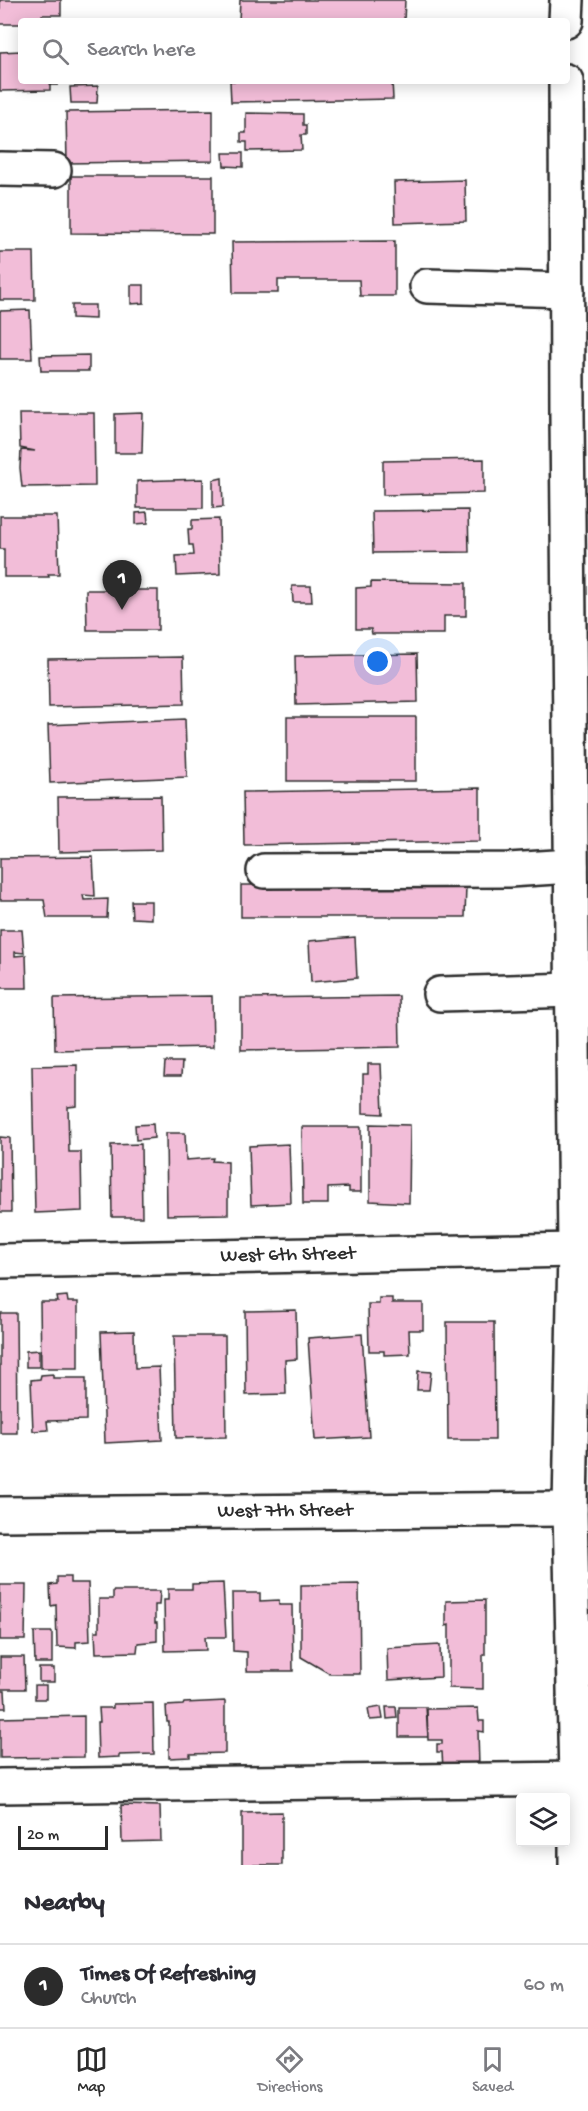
<!DOCTYPE html>
<style>
:root{--surface:#fff;--page:#f2f2f3;--text:#2b2b33;--muted:#7c7c81;--line:#e1e1e2;--accent:#2b2b2b}
body{margin:0;font-family:"Gochi Hand",sans-serif;background:var(--page);color:var(--text)}
.controls{position:absolute;right:18px;bottom:18px;display:grid;overflow:hidden;border-radius:6px;box-shadow:0 3px 15px #0003}
.controls button{width:54px;height:54px;display:grid;place-items:center;padding:0;border:0;border-bottom:2px solid var(--line);background:var(--surface);color:var(--text);font:30px sans-serif}
.scale{position:absolute;left:18px;bottom:15px;width:90px;box-sizing:border-box;padding-left:6px;border:3px solid #2b2b2b;border-top:0;font-size:16px;line-height:21px;white-space:nowrap;color:#2b2b2b;-webkit-text-stroke:4px #fff;paint-order:stroke}
.you{position:absolute;left:378px;top:662px;width:21px;height:21px;margin:-15px;border:4px solid #fff;border-radius:50%;background:#1a73e8;box-shadow:0 0 0 9px #1a73e833}
.badge{display:grid;place-items:center;width:39px;height:39px;border-radius:50%;background:var(--accent);color:#fff;font-size:20px;font-weight:700}
.pin{position:absolute;translate:-50% -50px;filter:drop-shadow(0 2px 3px #0008)}
.pin::after{content:'';position:absolute;top:32px;width:21px;height:18px;background:inherit;clip-path:polygon(0 0,100% 0,50% 100%)}
.list{margin:0;padding:0;list-style:none}
h2{display:flex;justify-content:space-between;align-items:center;height:78px;margin:0;padding:0 24px;font-size:26px}
h2 small{font-size:20px;font-weight:400;color:var(--muted)}
.list li{display:grid;grid-template-columns:39px 1fr auto;gap:18px;align-items:center;box-sizing:border-box;height:84px;padding:0 24px;border-top:2px solid var(--line)}
.list b{display:block;font-size:22px;white-space:nowrap}
.list p{margin:0;font-size:20px;white-space:nowrap;color:var(--muted)}
.list em{font-size:20px;font-style:normal;color:var(--muted)}
.icon{flex:none;width:33px;height:33px;fill:none;stroke:currentColor;stroke-width:2;stroke-linecap:round;stroke-linejoin:round}
.map{position:relative;flex:none;width:588px;height:1865px;overflow:hidden}
.search{position:absolute;background:var(--surface);box-shadow:0 3px 15px #0003;left:18px;right:18px;top:18px;height:66px;display:flex;align-items:center;gap:15px;box-sizing:border-box;padding:0 21px;border-radius:6px;color:var(--muted);font-size:22px}
.sheet{height:162px;background:var(--surface)}
nav{display:flex;justify-content:space-around;align-items:center;box-sizing:border-box;height:84px;border-top:2px solid var(--line);background:var(--surface);font-size:16px;color:var(--muted)}
nav a{display:grid;justify-items:center;gap:3px}
nav .on{color:var(--accent)}
.map>svg:first-child{display:block}
.building{fill:#f2bdd8;stroke:#2b2b2b;stroke-width:1.5}
.lines{fill:none;stroke-linecap:round;stroke-linejoin:round}
.minor-casing{stroke:#2b2b2b;stroke-width:38}
.minor{stroke:#fff;stroke-width:33}
.labels{text-anchor:middle;dominant-baseline:central;stroke-width:4.5;stroke-linejoin:round;paint-order:stroke}
.street-label{font-size:20px;fill:#2b2b2b;stroke:#fff}
</style>
<div class="map">
<svg width="588" height="1865" viewBox="0 0 588 1865">
<rect width="100%" height="100%" fill="#fff"/>
<filter id="ink" filterUnits="userSpaceOnUse"><feTurbulence type="fractalNoise" baseFrequency=".0167" numOctaves="2"/><feDisplacementMap in="SourceGraphic" scale="12" xChannelSelector="R" yChannelSelector="G"/><feConvolveMatrix kernelMatrix="1 2 1 2 8 2 1 2 1" color-interpolation-filters="sRGB"/></filter>
<g filter="url(#ink)">
<g class="building">
<path d="M0 0H61V15H42V21H21V24H0Z"/>
<path d="M240 0H405L404 21H239Z"/>
<path d="M21 51V81H58V85H50V90L0 91V52Z"/>
<path d="M230 81H392L393 99 231 102Z"/>
<path d="M98 86 97 103H71L70 87Z"/>
<path d="M213 110V161L67 163 66 112Z"/>
<path d="M246 113 303 114V125H306V135H301L302 150 247 151V142H241V133H246Z"/>
<path d="M223 153H243V167L224 166Z"/>
<path d="M71 176H213V234L71 233Z"/>
<path d="M465 180 466 221 395 223 394 182Z"/>
<path d="M395 241V296H360L359 280H278V293H233L232 242Z"/>
<path d="M0 252H34L35 300H0Z"/>
<path d="M131 285H144V303L131 304Z"/>
<path d="M72 305H95V319L72 318Z"/>
<path d="M30 310 32 359H0V311Z"/>
<path d="M89 355V371H41L40 356Z"/>
<path d="M19 413H94L95 486 22 487 20 468 21 450 35 451 20 448Z"/>
<path d="M143 413 142 453H115V414Z"/>
<path d="M484 459V493L383 495V461Z"/>
<path d="M222 478 223 507 213 508V480Z"/>
<path d="M203 479V508H137V481Z"/>
<path d="M468 510 469 552 373 553 372 511Z"/>
<path d="M147 512 148 523 136 524V513Z"/>
<path d="M0 516H57L59 574H48L49 577H4V549H0Z"/>
<path d="M219 519 220 574 177 576 176 556 194 555 193 545H189L188 529H192V520Z"/>
<path d="M371 582 466 583V616H444V634H372L371 629H356V588L371 587Z"/>
<path d="M292 586H311L312 602H293Z"/>
<path d="M86 590H158V630H87Z"/>
<path d="M417 654 418 702 296 705 295 656Z"/>
<path d="M183 657 184 704 49 707 48 659Z"/>
<rect x="287" y="717" width="129" height="64"/>
<path d="M185 719 187 777 50 783 48 725Z"/>
<path d="M480 788V841L244 845 243 792Z"/>
<path d="M161 796 162 850 59 852 58 797Z"/>
<path d="M93 857 95 896 83 895 84 900 108 899 107 918H47L44 900H0V858Z"/>
<path d="M241 885 466 886 465 917H241Z"/>
<path d="M131 901H151V919L132 918Z"/>
<path d="M0 930H22L24 953 15 952V956L26 955 27 988H0Z"/>
<path d="M355 937 357 978 311 982 309 941Z"/>
<path d="M212 996 213 1047 55 1050 54 998Z"/>
<path d="M399 996 400 1047 241 1050V998Z"/>
<path d="M165 1062H182L181 1076H164Z"/>
<path d="M368 1064H381L383 1114 363 1113V1074H368Z"/>
<path d="M77 1065V1106L68 1107 69 1152H81L82 1211 35 1213 32 1066Z"/>
<path d="M153 1124 154 1138 136 1140 135 1125Z"/>
<path d="M370 1124 410 1125 409 1203 370 1201Z"/>
<path d="M302 1127H361V1192H349V1187L328 1188V1204H303Z"/>
<path d="M166 1133H185L186 1160 213 1158 212 1161 228 1162V1214L167 1215Z"/>
<path d="M0 1137 10 1138 11 1212H0Z"/>
<path d="M141 1144 142 1217H112L111 1145Z"/>
<path d="M289 1144 291 1203 251 1205 249 1146Z"/>
<path d="M67 1296 68 1302H78V1368H41L40 1302H58L57 1297Z"/>
<path d="M379 1298H392V1303H423V1330H409L410 1354 384 1355V1351H369L368 1304H379Z"/>
<path d="M296 1310 297 1359 285 1360 286 1394 246 1395 245 1311Z"/>
<path d="M0 1313H16L17 1433H0Z"/>
<path d="M447 1322H494L495 1440H448Z"/>
<path d="M134 1331 135 1368 159 1367 162 1440 105 1443 101 1332Z"/>
<path d="M362 1334 369 1437 315 1440 308 1338Z"/>
<path d="M174 1336H225L226 1437 176 1438Z"/>
<path d="M39 1350V1367H26V1351Z"/>
<path d="M418 1371 431 1372 429 1390H417Z"/>
<path d="M53 1374V1378H86V1420L47 1421 48 1430 33 1431 31 1380 40 1379 41 1375Z"/>
<path d="M57 1577H70V1583H88L90 1641 76 1642V1648L57 1647 56 1605 51 1606 50 1585 57 1584Z"/>
<path d="M223 1583 226 1637H205L206 1650 165 1651 164 1600H168V1589H192V1584Z"/>
<path d="M359 1584 360 1674H330L301 1657V1585Z"/>
<path d="M0 1585H26L25 1640H0Z"/>
<path d="M113 1591H160L159 1605H155V1623H157V1641L138 1643 137 1652 96 1653 95 1631H99V1599H113Z"/>
<path d="M232 1593H260V1601L279 1600V1605H292L293 1671H247V1652L233 1651Z"/>
<path d="M485 1600V1655H483V1689L449 1688V1625L446 1626V1601Z"/>
<path d="M34 1632H52V1663H35Z"/>
<path d="M440 1645 441 1677 388 1680 387 1648Z"/>
<path d="M0 1657H24L25 1689H0Z"/>
<rect x="39" y="1668" width="15" height="14"/>
<rect x="35" y="1685" width="11" height="14"/>
<path d="M0 1691H5L6 1708H0Z"/>
<path d="M225 1701V1753L190 1754V1757L169 1758V1722H167L166 1706 183 1705 184 1703Z"/>
<path d="M153 1703 154 1754 119 1755V1757L98 1758 97 1722H100L99 1708H113V1704Z"/>
<path d="M381 1707 383 1719 370 1720 368 1709Z"/>
<path d="M386 1707H396L397 1718 387 1719Z"/>
<path d="M399 1707H426L428 1737H399Z"/>
<path d="M478 1708 479 1721H484V1732L478 1731 479 1767 443 1768 442 1752H437V1744H442V1740H428L427 1709Z"/>
<path d="M84 1716V1757L0 1758V1718Z"/>
<path d="M121 1805 160 1806 161 1841 122 1842Z"/>
<path d="M282 1812V1865H242V1813Z"/>
</g>
<g class="lines">
<defs>
<g id="minor">
<path d="M566 21 567 0"/>
<path d="M566 81 567 416 575 1250 570 1509 576 1779V1865"/>
<path d="M0 169 54 170"/>
<path d="M427 286 567 290"/>
<path d="M264 871 509 870 571 866"/>
<path d="M440 994 572 990"/>
<path id="s1" d="M0 1261 575 1250 588 1252"/>
<path id="s2" d="M0 1514 570 1509"/>
<path d="M0 1786 576 1779"/>
</g>
</defs>
<use href="#minor" class="minor-casing"/>
<use href="#minor" class="minor"/>
</g>
</g>
<g class="labels">
<g class="street-label">
<text stroke="none"><textPath href="#s1" startOffset="288">West 6th Street</textPath></text>
<text stroke="none"><textPath href="#s2" startOffset="285">West 7th Street</textPath></text>
</g>
</g>
</svg>
<div class="controls">
<button><svg class="icon" aria-label="layers" viewBox="0 0 24 24"><path d="M12 4l9 5-9 5-9-5zM3 14l9 5 9-5"/></svg></button>
</div>
<div class="scale">20 m</div>
<div class="you"></div>
<div class="pin badge" style="left:122px;top:610px">1</div>
<div class="search"><svg class="icon" aria-label="search" viewBox="0 0 24 24"><circle cx="10" cy="10" r="6"/><path d="M15 15l6 6"/></svg>Search here</div>
</div>
<section class="sheet">
<h2>Nearby<small></small></h2>
<ul class="list">
<li><span class="badge">1</span><div><b>Times Of Refreshing</b><p>Church</p></div><em>60 m</em></li>
</ul>
</section>
<nav>
<a class="on"><svg class="icon" aria-label="map" viewBox="0 0 24 24"><path d="M3 6l6-2 6 2 6-2v14l-6 2-6-2-6 2zM9 4v14M15 6v14"/></svg>Map</a>
<a><svg class="icon" aria-label="directions" viewBox="0 0 24 24"><path d="M12 3l9 9-9 9-9-9zM9 14v-3h6M13 9l2 2-2 2"/></svg>Directions</a>
<a><svg class="icon" aria-label="saved" viewBox="0 0 24 24"><path d="M7 4h10v16l-5-4-5 4z"/></svg>Saved</a>
</nav>
